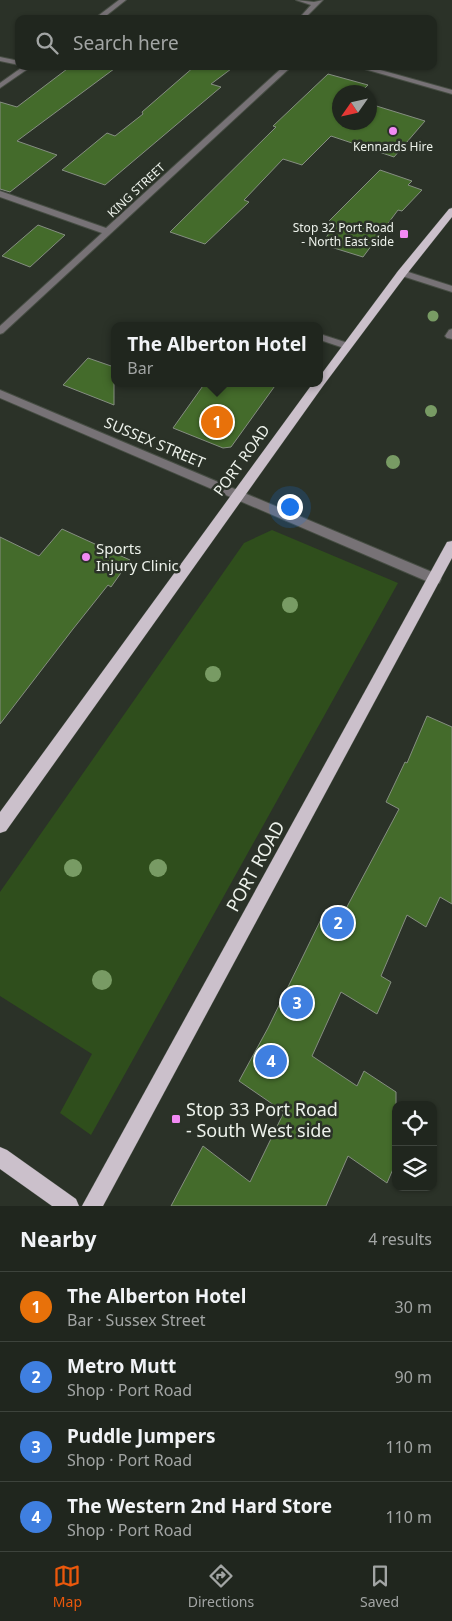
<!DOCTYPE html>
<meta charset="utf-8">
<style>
:root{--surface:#20261e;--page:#282e27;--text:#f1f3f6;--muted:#a2a5a4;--line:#3d433c;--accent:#ea580c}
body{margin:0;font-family:"Noto Sans",sans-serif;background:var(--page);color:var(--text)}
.controls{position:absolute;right:15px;bottom:15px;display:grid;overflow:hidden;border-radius:10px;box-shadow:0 1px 4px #0004}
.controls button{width:45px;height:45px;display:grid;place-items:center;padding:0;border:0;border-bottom:1px solid var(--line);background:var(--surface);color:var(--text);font:25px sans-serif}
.compass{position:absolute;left:332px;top:85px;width:45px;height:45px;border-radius:50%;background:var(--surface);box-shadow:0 1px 4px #0004;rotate:236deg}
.you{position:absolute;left:289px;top:506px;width:18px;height:18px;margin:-12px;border:4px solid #fff;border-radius:50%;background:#1a73e8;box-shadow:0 0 0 8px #1a73e833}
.badge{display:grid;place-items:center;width:32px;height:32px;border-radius:50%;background:var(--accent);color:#fff;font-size:16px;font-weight:700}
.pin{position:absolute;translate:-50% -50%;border:2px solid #fff;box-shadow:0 1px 5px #0006}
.popup{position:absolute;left:111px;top:322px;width:212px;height:65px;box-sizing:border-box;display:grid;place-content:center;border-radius:10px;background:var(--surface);filter:drop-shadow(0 1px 4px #0005);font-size:16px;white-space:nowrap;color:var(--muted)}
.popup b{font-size:19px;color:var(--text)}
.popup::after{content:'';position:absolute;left:50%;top:100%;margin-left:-10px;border:10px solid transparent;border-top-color:var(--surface)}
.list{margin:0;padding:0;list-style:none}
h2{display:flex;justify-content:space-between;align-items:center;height:65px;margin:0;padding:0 20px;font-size:21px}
h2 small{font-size:16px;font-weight:400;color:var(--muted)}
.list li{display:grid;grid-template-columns:32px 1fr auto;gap:15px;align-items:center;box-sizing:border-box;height:70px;padding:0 20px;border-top:1px solid var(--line)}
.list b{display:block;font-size:19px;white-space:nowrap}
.list p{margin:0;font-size:16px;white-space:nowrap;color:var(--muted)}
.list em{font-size:16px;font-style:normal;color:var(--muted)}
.icon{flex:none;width:28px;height:28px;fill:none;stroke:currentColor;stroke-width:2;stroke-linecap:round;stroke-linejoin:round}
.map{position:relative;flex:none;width:452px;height:1206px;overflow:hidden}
.search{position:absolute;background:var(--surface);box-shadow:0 1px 4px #0004;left:15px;right:15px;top:15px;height:55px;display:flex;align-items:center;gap:12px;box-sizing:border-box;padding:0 18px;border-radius:10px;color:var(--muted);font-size:19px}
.sheet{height:345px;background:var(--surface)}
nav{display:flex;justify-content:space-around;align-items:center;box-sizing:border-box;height:70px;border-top:1px solid var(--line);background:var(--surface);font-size:14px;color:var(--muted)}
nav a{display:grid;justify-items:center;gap:2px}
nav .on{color:var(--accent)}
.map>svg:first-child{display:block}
.green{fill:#2f4e1c}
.building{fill:#446b2b;stroke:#858e81}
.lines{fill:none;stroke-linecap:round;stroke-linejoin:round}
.service-casing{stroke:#464d43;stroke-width:2}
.minor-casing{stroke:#464d43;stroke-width:2}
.trunk-casing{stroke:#464d43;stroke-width:1}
.service{fill:#777276;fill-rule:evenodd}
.minor{fill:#777276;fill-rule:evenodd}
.trunk{fill:#cbc0cb;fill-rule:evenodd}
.tree{fill:#789b64}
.poi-dot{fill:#f28af3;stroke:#2b3228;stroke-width:2}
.labels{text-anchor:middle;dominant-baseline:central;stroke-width:5;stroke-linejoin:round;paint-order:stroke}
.far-poi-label{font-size:12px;fill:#edf2eb;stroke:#2b3228}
.far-street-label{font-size:12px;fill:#edf2eb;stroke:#2b3228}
.street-label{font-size:15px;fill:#edf2eb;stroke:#2b3228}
.poi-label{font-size:15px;fill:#edf2eb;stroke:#2b3228;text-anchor:start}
.near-street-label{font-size:18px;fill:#edf2eb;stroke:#2b3228}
.near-poi-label{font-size:18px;fill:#edf2eb;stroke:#2b3228;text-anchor:start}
</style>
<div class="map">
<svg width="452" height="1206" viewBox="0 0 452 1206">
<rect width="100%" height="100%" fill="#2b3228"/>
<path class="green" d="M272 530 398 583 91 1135 60 1113 92 1054 0 996V892L244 543Z"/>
<g class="building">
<path d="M71 66H118L17 141 57 155 10 192 0 189V102L17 107Z"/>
<path d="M195 66H235L211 84 221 87 105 185 62 170 107 133 115 136 143 114 142 112Z"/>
<path d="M328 74 368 85 361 92H340V122H370V104L425 121 394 157 331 136 302 165 283 159 244 200 249 202 205 244 170 232 276 127 273 126Z"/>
<path d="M380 170 412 181 408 185 422 190 402 211 398 210 363 257 321 244 336 224 329 221Z"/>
<path d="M38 225 65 235 30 267 2 256Z"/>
<path d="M88 358 114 367V405L63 385Z"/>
<path d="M205 383H277L231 447 223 448 173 428Z"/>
<path d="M62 529 130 560 111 587 108 585 73 629 0 724V537L39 556Z"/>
<path d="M427 716 452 727V904L440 897 426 927 407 915 381 976 391 982 377 1014 341 992 312 1056 357 1086 364 1071 396 1092V1162L387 1183 348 1156 326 1206H171L203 1146 250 1182 284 1112 239 1081 268 1028 326 909 341 918 399 809 386 802 405 762 407 763Z"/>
</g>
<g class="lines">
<defs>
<g id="service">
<path d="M452 329V339L447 338 445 336 449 330Z"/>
<path d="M320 334 351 344 352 346 347 349 320 340Z"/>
</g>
<g id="minor">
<path d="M119 0H126L102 19H94Z"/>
<path d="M296 0 314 2 323 0 308 15V19H302V15L311 5Z"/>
<path d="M0 57 19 61V65L0 61Z"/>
<path d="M24 66H32L0 88V83Z"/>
<path d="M284 66H292L3 333 0 334V326L102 233 0 197V191L106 228Z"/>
<path d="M354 66H366L452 90V94Z"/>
<path d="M402 270 452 286V292L399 275 397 273Z"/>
<path d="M0 390 439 575 441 579 439 583H431L0 398Z"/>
</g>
<g id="trunk">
<path d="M452 208V217L406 275 323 386 6 831 0 833V812L313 383H320V376L398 271 449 209Z"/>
<path d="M452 541V558L103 1206H82L447 542Z"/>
<path d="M0 1147 7 1150 76 1199 79 1206H52L0 1169Z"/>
</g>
</defs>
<use href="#service" class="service-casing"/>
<use href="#minor" class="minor-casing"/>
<use href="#trunk" class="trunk-casing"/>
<use href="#service" class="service"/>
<use href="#minor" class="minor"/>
<use href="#trunk" class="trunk"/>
</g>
<g class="tree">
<circle cx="433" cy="316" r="5.5"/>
<circle cx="431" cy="411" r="6"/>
<circle cx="393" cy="462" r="7"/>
<circle cx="290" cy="605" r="8"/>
<circle cx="213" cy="674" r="8"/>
<circle cx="73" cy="868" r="9"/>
<circle cx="158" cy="868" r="9"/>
<circle cx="102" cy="980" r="10"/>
</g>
<g class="poi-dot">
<circle cx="393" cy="131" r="5"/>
<rect x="399" y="229" width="10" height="10" rx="2.5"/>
<circle cx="86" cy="557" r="5"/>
<rect x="171" y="1114" width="10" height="10" rx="2.5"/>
</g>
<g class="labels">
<g class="far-poi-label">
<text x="393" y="146">Kennards Hire</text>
<text x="394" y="227" text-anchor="end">Stop 32 Port Road<tspan x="394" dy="14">- North East side</tspan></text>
</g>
<g class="far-street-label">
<text transform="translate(136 190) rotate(-43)">KING STREET</text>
</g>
<g class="street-label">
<text transform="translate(155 442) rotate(23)">SUSSEX STREET</text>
<text transform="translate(241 460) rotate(-54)">PORT ROAD</text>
</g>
<g class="poi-label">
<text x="96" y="548">Sports<tspan x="96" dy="17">Injury Clinic</tspan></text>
</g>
<g class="near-street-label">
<text transform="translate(255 866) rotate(-61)">PORT ROAD</text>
</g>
<g class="near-poi-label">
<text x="186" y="1109">Stop 33 Port Road<tspan x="186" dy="21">- South West side</tspan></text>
</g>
</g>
</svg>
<div class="controls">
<button><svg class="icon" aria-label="locate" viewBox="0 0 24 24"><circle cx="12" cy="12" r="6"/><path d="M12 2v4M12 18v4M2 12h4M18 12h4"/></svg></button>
<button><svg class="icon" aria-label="layers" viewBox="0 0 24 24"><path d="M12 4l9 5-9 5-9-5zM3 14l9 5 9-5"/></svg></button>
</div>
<svg class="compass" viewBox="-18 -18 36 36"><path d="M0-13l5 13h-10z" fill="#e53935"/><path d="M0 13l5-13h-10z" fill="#a2a5a4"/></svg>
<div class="you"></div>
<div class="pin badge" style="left:217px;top:422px;background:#e8710a">1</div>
<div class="popup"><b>The Alberton Hotel</b>Bar</div>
<div class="pin badge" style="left:338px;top:923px;background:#3f7fe0">2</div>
<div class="pin badge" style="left:297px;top:1003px;background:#3f7fe0">3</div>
<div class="pin badge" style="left:271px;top:1061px;background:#3f7fe0">4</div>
<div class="search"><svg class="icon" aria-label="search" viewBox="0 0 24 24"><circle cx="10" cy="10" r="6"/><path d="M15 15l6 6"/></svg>Search here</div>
</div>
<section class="sheet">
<h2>Nearby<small>4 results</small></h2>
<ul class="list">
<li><span class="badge" style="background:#e8710a">1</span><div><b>The Alberton Hotel</b><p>Bar · Sussex Street</p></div><em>30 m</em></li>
<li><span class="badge" style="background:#3f7fe0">2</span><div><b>Metro Mutt</b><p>Shop · Port Road</p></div><em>90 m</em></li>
<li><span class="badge" style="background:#3f7fe0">3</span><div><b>Puddle Jumpers</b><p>Shop · Port Road</p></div><em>110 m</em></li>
<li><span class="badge" style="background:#3f7fe0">4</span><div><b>The Western 2nd Hard Store</b><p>Shop · Port Road</p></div><em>110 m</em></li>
</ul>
</section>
<nav>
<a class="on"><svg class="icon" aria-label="map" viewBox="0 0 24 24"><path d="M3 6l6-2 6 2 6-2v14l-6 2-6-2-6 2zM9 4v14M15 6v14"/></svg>Map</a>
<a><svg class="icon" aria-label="directions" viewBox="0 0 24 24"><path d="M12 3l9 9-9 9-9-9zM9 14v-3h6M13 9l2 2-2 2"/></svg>Directions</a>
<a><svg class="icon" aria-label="saved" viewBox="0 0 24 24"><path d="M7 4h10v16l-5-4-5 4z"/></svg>Saved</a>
</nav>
